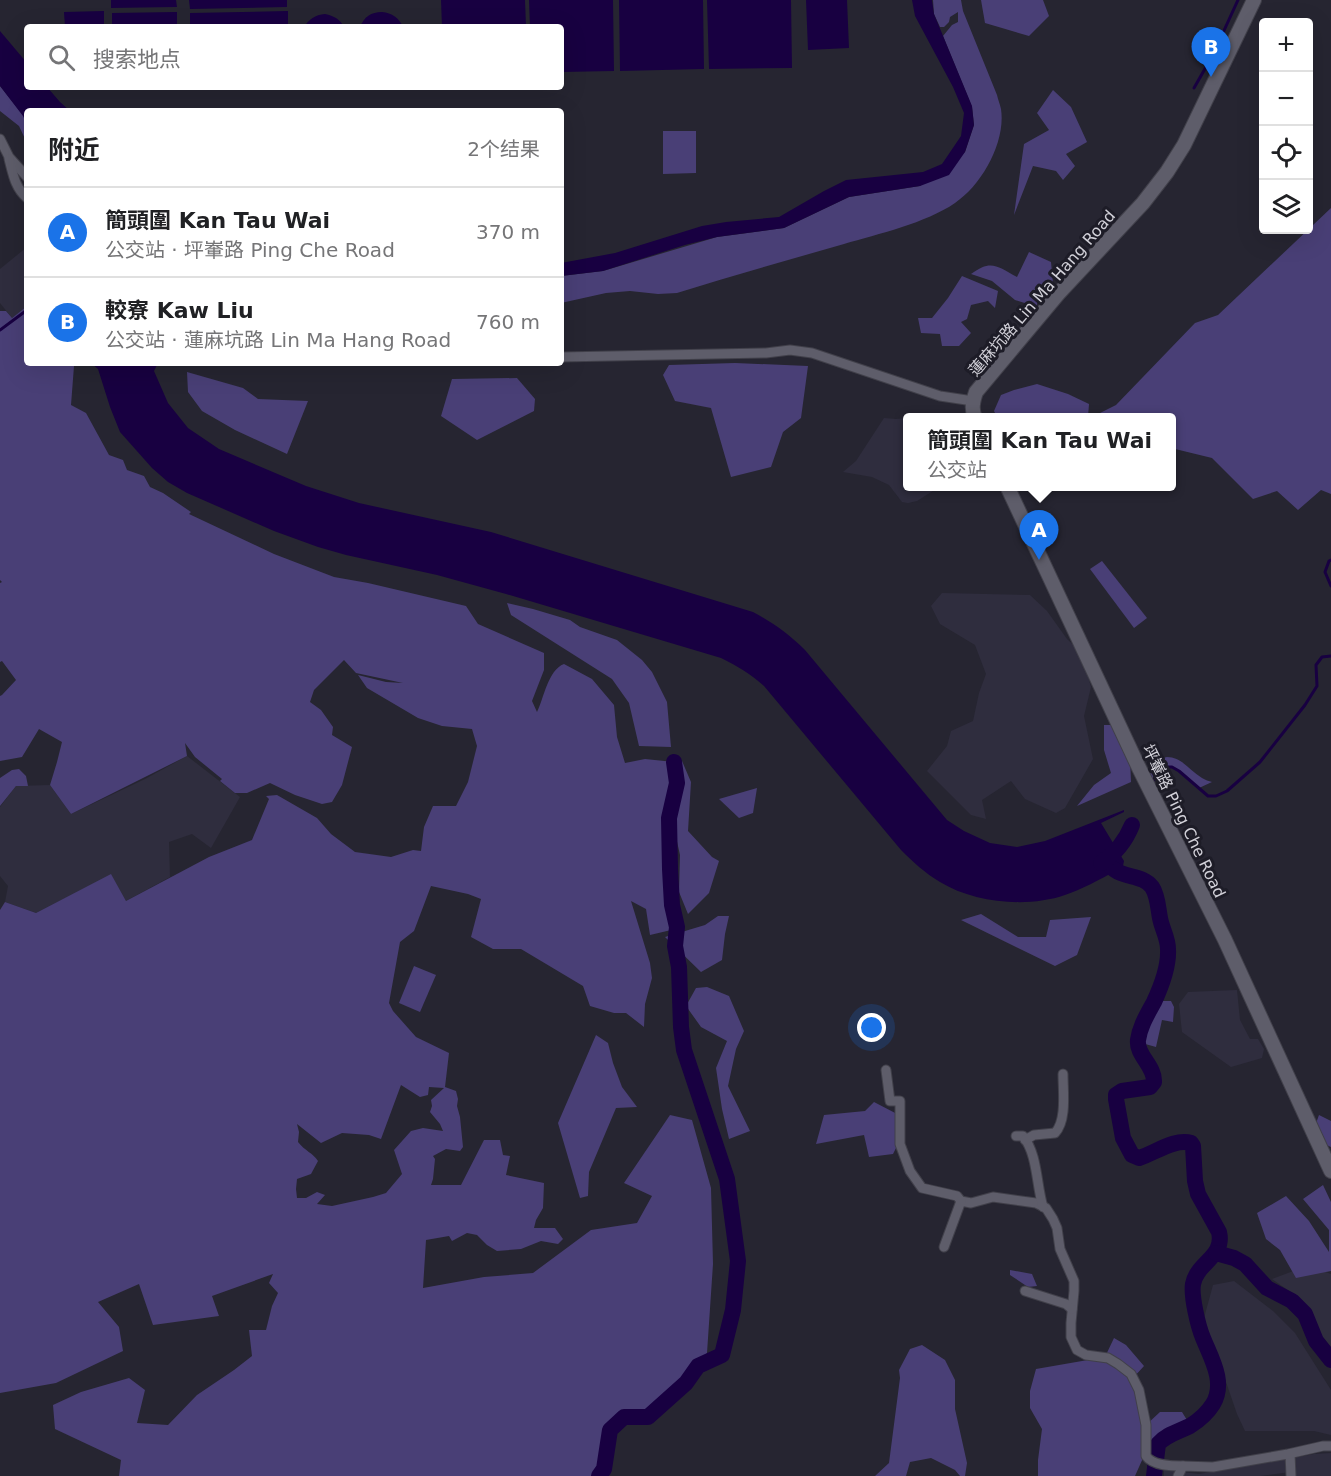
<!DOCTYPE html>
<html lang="zh">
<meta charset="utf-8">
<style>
:root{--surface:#fff;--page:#f6f6f6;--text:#202124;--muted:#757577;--line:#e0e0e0;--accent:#1a73e8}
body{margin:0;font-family:"DejaVu Sans","Noto Sans SC",sans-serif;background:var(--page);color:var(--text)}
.controls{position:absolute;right:18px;top:18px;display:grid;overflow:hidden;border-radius:6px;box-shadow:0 6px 24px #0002}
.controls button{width:54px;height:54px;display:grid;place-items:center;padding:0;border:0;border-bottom:2px solid var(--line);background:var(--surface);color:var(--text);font:30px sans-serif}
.you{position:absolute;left:872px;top:1028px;width:21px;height:21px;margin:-15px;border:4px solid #fff;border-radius:50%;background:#1a73e8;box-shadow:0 0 0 9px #1a73e833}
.badge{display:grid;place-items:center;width:39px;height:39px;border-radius:50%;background:var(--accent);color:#fff;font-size:20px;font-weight:700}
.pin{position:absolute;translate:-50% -50px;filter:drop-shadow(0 2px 3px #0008)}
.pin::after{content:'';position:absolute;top:32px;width:21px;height:18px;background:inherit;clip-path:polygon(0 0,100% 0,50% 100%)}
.popup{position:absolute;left:903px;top:413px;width:273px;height:78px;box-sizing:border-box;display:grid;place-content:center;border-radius:6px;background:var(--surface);filter:drop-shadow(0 2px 4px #0005);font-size:20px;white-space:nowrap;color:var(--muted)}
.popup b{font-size:22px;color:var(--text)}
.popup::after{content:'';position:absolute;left:50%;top:100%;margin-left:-12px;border:12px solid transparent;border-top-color:var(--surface)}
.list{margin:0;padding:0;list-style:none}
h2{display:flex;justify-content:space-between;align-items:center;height:78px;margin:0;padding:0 24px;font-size:26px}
h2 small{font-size:20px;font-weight:400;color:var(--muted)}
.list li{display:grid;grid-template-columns:39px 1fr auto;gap:18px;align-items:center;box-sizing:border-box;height:90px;padding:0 24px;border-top:2px solid var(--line)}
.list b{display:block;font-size:22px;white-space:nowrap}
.list p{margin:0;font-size:20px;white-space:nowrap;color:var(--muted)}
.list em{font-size:20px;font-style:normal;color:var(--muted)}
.icon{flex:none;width:33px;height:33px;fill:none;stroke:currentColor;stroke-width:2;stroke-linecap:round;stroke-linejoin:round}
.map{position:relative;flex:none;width:1331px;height:1476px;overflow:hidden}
.search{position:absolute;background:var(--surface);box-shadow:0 6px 24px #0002;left:24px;top:24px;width:540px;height:66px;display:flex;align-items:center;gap:15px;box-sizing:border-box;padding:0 21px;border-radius:6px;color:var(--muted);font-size:22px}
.panel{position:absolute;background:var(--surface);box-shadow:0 6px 24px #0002;left:24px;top:108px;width:540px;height:258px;border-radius:6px}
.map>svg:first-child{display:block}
.built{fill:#2f2d3e}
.green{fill:#493f76;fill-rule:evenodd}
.water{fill:#180041}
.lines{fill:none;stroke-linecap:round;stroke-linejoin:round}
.stream{stroke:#180041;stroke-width:3}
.river{stroke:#180041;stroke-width:16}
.street-casing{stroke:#41404a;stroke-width:11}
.secondary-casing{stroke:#41404a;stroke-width:16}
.street{stroke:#5e5d6a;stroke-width:9}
.secondary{stroke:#5e5d6a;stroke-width:14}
.labels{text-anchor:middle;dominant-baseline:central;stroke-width:6;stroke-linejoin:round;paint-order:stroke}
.street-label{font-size:16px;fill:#d1d0d8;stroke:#1d1c27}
</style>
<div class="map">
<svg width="1331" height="1476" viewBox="0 0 1331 1476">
<rect width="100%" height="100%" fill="#262531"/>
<g class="built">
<path d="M27 247V306L12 318 0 303V269Z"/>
<path d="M884 418 896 419 907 418V486L964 487 963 488 939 487 917 501 908 503 902 502 889 485 872 477 843 472 856 461Z"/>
<path d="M942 593 1030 595 1047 611 1067 639 1081 652 1091 687 1084 716 1093 759 1065 808 1056 813 1025 799 1011 781 982 800 986 819 971 815 927 771 947 746 951 731 973 721 979 693 986 674 975 645 940 624 931 606Z"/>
<path d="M187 756 240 797 211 848 192 834 169 842 170 877 126 901 111 875 36 913 5 902 8 886 0 876V807L16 786 50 785 71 814 145 779Z"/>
<path d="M1237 990 1240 1020 1250 1039H1258L1264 1049 1262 1058 1231 1067 1182 1032 1179 1004 1188 992Z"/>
<path d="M1296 1270H1320L1331 1274V1347L1317 1330 1302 1300 1272 1279Z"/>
<path d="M1234 1281 1273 1311 1295 1333 1331 1390V1435L1314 1431H1245L1237 1414 1204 1318 1213 1285Z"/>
<path d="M1331 1453V1476H1292L1290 1472 1260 1476H1164V1470L1199 1474 1314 1454Z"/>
</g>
<g class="green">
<path d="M933 0H961L963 11 997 95C998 100 1000 104 1001 109 1006 142 982 185 955 203 926 223 878 234 844 244 788 260 732 276 677 293L658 294 630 291 606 293 561 303V276L603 271 717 237 784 228 849 197 920 186 965 152 974 125 972 107 943 36 952 25 958 22V12L950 17 949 22 944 27H940L934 14Z"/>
<path d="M981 0H1043L1049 16 1029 36 985 23Z"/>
<path d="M0 86 27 120V143L19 126 0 111Z"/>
<path d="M1053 90 1071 107 1087 142 1066 154 1075 166 1063 180 1056 171 1033 166 1014 215 1024 144 1049 130 1037 113Z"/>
<path d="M663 131H696V173L663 174Z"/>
<path d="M1331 208V494L1321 490 1298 510 1277 491 1253 499 1212 458 1171 448V418L1092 417 1116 405 1195 323 1218 315Z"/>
<path d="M1029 252 1051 262 1053 283 1038 286 1037 307 1015 300 992 281 971 274C991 259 997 266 1017 277Z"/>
<path d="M962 276 998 291 995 308 988 301 971 305 967 319 961 322 971 333 959 346H942L940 334 921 333 918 318H932L948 298Z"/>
<path d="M27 306V363H75L77 365 74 366 71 405 86 413 109 455 123 460 127 470 144 476 150 487 163 493 191 512 189 514 274 554 334 577 368 583 466 606 478 624 544 653V670L532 701 537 712C544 698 548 670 564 664L592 679 614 705 617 737 625 763 645 759 674 762 677 783 669 818 672 900 684 927 650 935 646 909 631 901 650 963 652 978 645 1004 644 1027 626 1013H614L590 1006 583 986 521 949H493L471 937 481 899 468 894 431 886 414 931 400 942 389 1003 393 1011 416 1037 449 1053 445 1087 456 1091 458 1099 457 1106 460 1117 463 1147 460 1151 446 1149 433 1156 435 1159 433 1179 431 1185H461L484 1140H500L503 1155 510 1156 506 1175 544 1183 543 1208 536 1220 534 1228H555L563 1239 558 1244 541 1241 521 1249 497 1251 487 1245 477 1235 467 1233 452 1241 449 1236 426 1240 423 1288 484 1277 533 1273 591 1230 637 1223 652 1196 624 1183 670 1115 692 1120 711 1188 713 1264 707 1353 696 1370 648 1417H624L612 1428 604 1469 600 1476H119L121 1460 55 1429 53 1405 81 1392 129 1378 145 1390 137 1423 168 1425 197 1395 234 1370 252 1356 249 1330H266L272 1306 278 1293 269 1283 273 1274 212 1296 219 1316 153 1325 139 1284 98 1302 119 1327 123 1351 56 1383 0 1393V910L5 902 36 913 111 874 126 901 209 857 252 840 269 799 266 796 277 795 317 818 331 834 355 852 391 857 413 850 421 851 424 827 433 806H456L468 782 477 746 472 729 442 726 418 718 367 688 358 675 386 682 403 683 356 673 344 660 314 690 310 702 321 710 333 727 332 735 352 747 342 785 332 802 322 804 295 795 270 783 247 793H235L220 781 222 779 195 757 185 743 187 756 71 814 50 785 57 762 62 742 39 729 22 757 0 761V696L2 695 16 680 2 661 0 662V583L2 582 0 580V311H6L12 318ZM401 1085 420 1097 428 1095 429 1087 444 1088 431 1100 432 1106 430 1112 440 1124 443 1131 423 1128 411 1131 394 1150 402 1174 386 1193 373 1197 332 1206 317 1204 325 1195 317 1192 306 1198H297L296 1189 297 1179 311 1174 318 1161C313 1153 305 1151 298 1142L299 1132 297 1124 321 1143 342 1133 369 1135 381 1139Z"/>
<path d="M735 363 808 366 801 418 783 432 771 467 731 477 711 408 675 401 663 375 669 365Z"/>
<path d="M187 372 243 388 258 399 308 401 287 454 235 430 202 411 188 392Z"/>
<path d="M517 378 535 399 534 411 477 440 441 416 452 379Z"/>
<path d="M1037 384 1068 394 1089 404 1088 417H997L994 411 1001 395 1014 390Z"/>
<path d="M1102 561 1147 618 1134 628 1090 569Z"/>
<path d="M507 603 533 609 570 620 580 627 617 640 642 660 652 672 667 702 671 747 639 746 629 703 612 679 511 615Z"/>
<path d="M1104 725H1115L1130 757 1131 782 1077 806 1094 785 1111 773 1104 750Z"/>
<path d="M1167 757C1182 757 1190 771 1202 778 1205 780 1209 781 1212 782L1199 788C1190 780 1174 761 1162 769 1158 772 1155 777 1153 781L1147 771 1159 759Z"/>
<path d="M682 761 691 782 688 831 712 857 719 861 709 893 688 914 679 892 680 855 674 828Z"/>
<path d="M19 769 26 776 28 786H16L0 806V778L12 770Z"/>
<path d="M757 788 753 813 739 818 719 799Z"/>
<path d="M981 914 1018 937H1046L1050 920 1091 917 1077 955 1055 966 961 920Z"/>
<path d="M718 916H729L725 934 722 960 701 972 665 937 705 925Z"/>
<path d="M414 966 436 975 420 1012 399 1003Z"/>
<path d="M707 987 729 996 744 1031 736 1049 728 1086 750 1131 729 1139 722 1109 716 1068 727 1041 701 1027 686 1006 696 988Z"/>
<path d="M1154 1001H1171L1174 1007 1173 1022 1162 1020 1156 1047 1138 1042 1144 1019Z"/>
<path d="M596 1035 608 1043 613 1063 622 1087 637 1107 616 1108 589 1172 588 1196 580 1198 558 1123Z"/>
<path d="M874 1102 899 1115 905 1130 893 1154 869 1157 864 1135 816 1144 824 1115 865 1111Z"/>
<path d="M1319 1115 1331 1121V1147L1322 1143 1315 1126Z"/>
<path d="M1323 1185 1331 1202V1271L1296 1278 1280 1250 1266 1239 1257 1213 1286 1196 1309 1221 1329 1252V1230L1303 1199Z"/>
<path d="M1010 1270 1032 1274 1037 1286 1028 1287 1010 1275Z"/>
<path d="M1114 1338 1126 1345 1144 1366 1133 1378 1146 1425 1160 1412H1182L1190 1425C1171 1434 1160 1434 1156 1456L1143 1458 1135 1476H1038V1460L1042 1429 1030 1408V1391L1036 1369 1105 1357Z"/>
<path d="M922 1345 945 1360 955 1380V1409L967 1463 965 1476H960L955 1470 931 1458 910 1462 906 1476H875L889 1463 900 1378 899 1370 910 1349Z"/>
</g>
<g class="water">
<path d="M111 0H176L177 7 111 8Z"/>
<path d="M189 0H287V7L190 9Z"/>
<path d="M441 0H525L526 27H442Z"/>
<path d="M529 0H613L614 71 561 72V27H530Z"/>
<path d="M619 0H703L704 69 620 71Z"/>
<path d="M707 0H791L792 68 709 69Z"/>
<path d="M806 0H847L849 48 808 50Z"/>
<path d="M912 0H932L934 14 972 106 974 125 965 152 949 175 920 186 849 197 784 228 717 237 685 245 603 271 561 276V263L615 253 702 226 726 222 779 217 824 191 846 180 923 172 942 164 961 136 964 113 953 87 915 16Z"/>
<path d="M104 11V27H65L64 12Z"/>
<path d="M288 11V27H190V13Z"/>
<path d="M177 12V27H112V13Z"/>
<path d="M382 12C392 13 399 18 403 27H360C364 17 371 12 382 12Z"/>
<path d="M325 14C334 16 340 19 344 27H304C309 19 315 15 325 14Z"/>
<path d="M0 31 27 63V87H47L60 102 70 111H27V124L23 116 0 86Z"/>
<path d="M91 363H158L154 371 168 403 188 428 219 449 306 486 359 503 491 532 753 612C772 622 789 634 805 650L947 820 964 831 990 843 1017 847 1045 841 1124 810V812L1101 823 1124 861 1123 866 1116 871C1100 879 1081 890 1065 895 1028 908 974 903 940 882 925 873 913 862 901 850L764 686C751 674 737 666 721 658L506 594 437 575 346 555 318 547 274 531 187 493 168 482 152 468 120 432 110 407 98 369Z"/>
</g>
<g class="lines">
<g class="stream">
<path d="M1216 48 1238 0"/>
<path d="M1194 88 1210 60"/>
<path d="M0 330 27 310"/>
<path d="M1331 560 1329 561 1325 572 1331 586"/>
<path d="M1153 781 1159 771 1164 767H1172L1179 771 1208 796H1216L1227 791 1260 762 1305 705 1317 686 1316 665 1322 657 1331 656"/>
</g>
<g class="river">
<path d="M1106 860C1108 863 1111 868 1115 870 1126 878 1143 875 1152 887 1158 896 1158 908 1160 918 1162 929 1168 938 1168 949 1169 966 1161 987 1154 1002 1147 1015 1140 1026 1138 1040 1136 1055 1155 1066 1154 1082L1150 1087 1122 1091 1116 1095V1099L1123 1138 1132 1155 1139 1158C1155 1153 1175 1138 1191 1143L1193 1146 1195 1181 1198 1194 1219 1232C1225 1257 1197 1262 1193 1284 1191 1296 1198 1326 1203 1338 1211 1358 1226 1382 1213 1404 1208 1412 1198 1421 1190 1426 1178 1432 1167 1434 1158 1444L1154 1476"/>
<path d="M1101 863C1115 854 1126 840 1132 825"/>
<path d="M1216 1253 1234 1258 1245 1264 1267 1288 1292 1301 1305 1314 1316 1341 1331 1360"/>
<path d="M599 1476 604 1469 610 1430 624 1417H648L686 1383 698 1366 722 1355 733 1310 738 1261 727 1179 684 1050 681 1027 679 967 675 946 677 927 672 905 670 869 669 818 677 783 674 762"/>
</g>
<defs>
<g id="street">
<path d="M0 139 9 157 27 177"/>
<path d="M9 159C13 174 15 188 27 198"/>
<path d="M561 357 766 353 790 350 812 353 940 396 973 401"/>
<path d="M886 1070 890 1101H900V1144L910 1171 922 1188 957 1196 961 1201 971 1203 993 1197 1036 1203 1046 1208 1053 1219 1057 1228 1060 1249 1074 1281V1291L1071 1323V1337L1077 1350 1086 1355 1108 1358 1118 1364 1131 1374 1139 1390 1146 1425V1456C1153 1466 1172 1466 1183 1466"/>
<path d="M1016 1136H1023C1038 1155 1036 1184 1043 1207"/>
<path d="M1025 1140 1034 1135 1055 1133C1067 1120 1063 1092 1063 1074"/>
<path d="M944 1247 961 1201"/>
<path d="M1025 1291 1066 1304 1072 1309"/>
<path d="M1290 1454 1291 1476"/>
<path d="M1178 1476 1183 1466 1213 1467 1288 1454 1323 1446H1331"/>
</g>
<g id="secondary">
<path d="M975 418C971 409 973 401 976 392L1058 294 1143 203 1167 172 1184 145 1254 0"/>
<path d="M1007 486 1139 768 1225 940 1331 1171"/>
</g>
</defs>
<use href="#street" class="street-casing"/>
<use href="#secondary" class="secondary-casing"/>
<use href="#street" class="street"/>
<use href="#secondary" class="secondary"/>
</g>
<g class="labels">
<g class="street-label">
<text transform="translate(1042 293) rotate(-49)">蓮麻坑路 Lin Ma Hang Road</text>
<text transform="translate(1184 821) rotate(64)">坪輋路 Ping Che Road</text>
</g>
</g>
</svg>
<div class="controls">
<button>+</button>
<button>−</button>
<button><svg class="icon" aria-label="locate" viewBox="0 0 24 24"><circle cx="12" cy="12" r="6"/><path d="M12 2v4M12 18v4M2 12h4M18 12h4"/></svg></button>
<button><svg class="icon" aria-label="layers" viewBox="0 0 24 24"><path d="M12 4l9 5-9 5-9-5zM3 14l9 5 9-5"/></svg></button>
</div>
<div class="you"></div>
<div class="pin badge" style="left:1039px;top:560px">A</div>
<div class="popup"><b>簡頭圍 Kan Tau Wai</b>公交站</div>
<div class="pin badge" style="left:1211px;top:77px">B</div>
<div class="search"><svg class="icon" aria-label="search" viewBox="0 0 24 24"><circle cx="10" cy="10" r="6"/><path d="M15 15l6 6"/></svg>搜索地点</div>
<section class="panel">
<h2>附近<small>2个结果</small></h2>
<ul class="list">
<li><span class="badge">A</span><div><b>簡頭圍 Kan Tau Wai</b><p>公交站 · 坪輋路 Ping Che Road</p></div><em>370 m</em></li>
<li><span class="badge">B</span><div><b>較寮 Kaw Liu</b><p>公交站 · 蓮麻坑路 Lin Ma Hang Road</p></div><em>760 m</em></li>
</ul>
</section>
</div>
